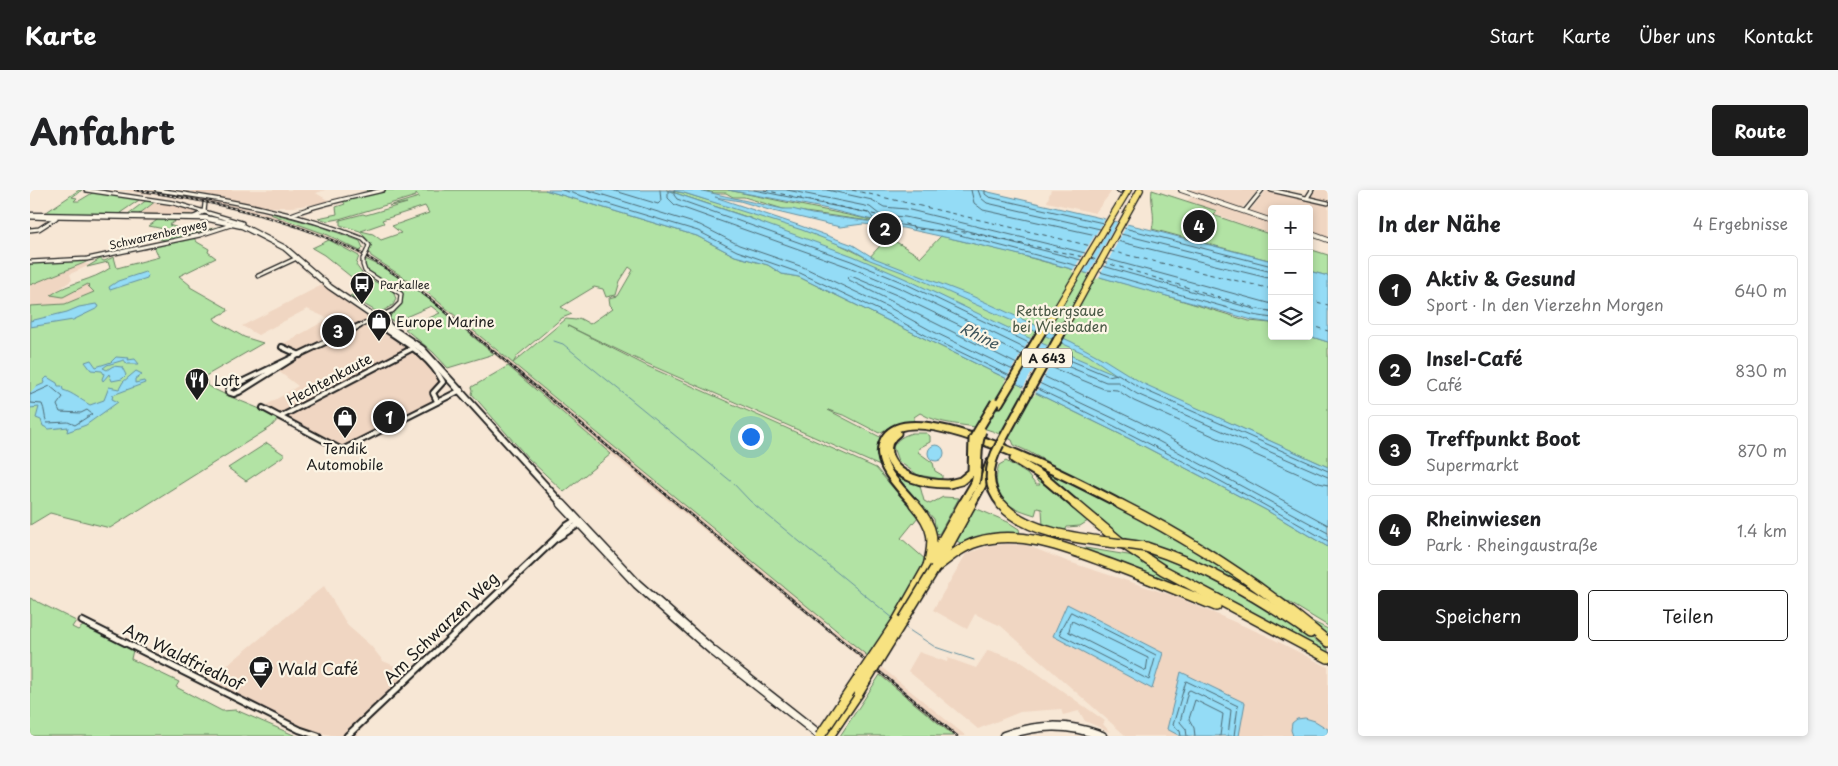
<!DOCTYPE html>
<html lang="de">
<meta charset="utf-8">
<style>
:root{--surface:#fff;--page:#f6f6f6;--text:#202124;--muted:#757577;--line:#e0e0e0;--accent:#1c1c1c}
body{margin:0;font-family:"Playpen Sans",sans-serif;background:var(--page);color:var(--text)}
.controls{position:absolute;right:15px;top:15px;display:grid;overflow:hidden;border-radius:5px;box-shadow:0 2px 8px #0003}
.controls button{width:45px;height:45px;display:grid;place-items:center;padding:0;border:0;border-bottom:1px solid var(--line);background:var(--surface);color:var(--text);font:25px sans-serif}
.you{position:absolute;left:720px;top:246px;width:18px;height:18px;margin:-12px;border:4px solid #fff;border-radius:50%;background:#1a73e8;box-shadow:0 0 0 8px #1a73e833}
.badge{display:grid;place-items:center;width:32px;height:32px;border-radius:50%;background:var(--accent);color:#fff;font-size:16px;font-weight:700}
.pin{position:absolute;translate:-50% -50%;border:2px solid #fff;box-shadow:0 1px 5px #0006}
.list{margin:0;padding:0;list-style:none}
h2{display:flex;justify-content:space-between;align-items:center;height:65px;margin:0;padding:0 20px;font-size:21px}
h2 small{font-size:16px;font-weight:400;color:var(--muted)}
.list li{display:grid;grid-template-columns:32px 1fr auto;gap:15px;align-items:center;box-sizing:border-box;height:70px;margin:0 10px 10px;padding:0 10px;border:1px solid var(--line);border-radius:5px}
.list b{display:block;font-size:19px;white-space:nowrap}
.list p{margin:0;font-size:16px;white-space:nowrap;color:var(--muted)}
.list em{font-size:16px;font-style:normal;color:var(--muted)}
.actions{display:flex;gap:10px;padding:15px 20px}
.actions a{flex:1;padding:11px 0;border:1px solid var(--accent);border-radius:5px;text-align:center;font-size:18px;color:var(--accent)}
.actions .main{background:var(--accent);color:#fff}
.icon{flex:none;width:28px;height:28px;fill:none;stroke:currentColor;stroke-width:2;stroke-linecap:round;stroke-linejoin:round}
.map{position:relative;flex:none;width:1298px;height:546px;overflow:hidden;border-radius:5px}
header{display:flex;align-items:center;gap:30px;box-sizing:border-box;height:70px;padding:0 25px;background:var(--accent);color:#fff}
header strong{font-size:24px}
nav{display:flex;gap:28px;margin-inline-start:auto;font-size:18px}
.intro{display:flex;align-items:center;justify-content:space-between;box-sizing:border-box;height:120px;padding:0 30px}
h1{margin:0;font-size:35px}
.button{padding:12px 22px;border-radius:5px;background:var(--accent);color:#fff;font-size:18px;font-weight:700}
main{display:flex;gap:30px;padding:0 30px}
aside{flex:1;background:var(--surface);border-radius:5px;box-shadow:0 2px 8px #0003}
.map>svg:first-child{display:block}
.built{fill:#f0d6c2}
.green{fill:#b2e3a4;stroke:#678060;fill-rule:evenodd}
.water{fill:#94dcf6;stroke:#648f9f}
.pier{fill:#f7e7d5}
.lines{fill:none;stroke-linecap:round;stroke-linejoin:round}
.shore{stroke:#4c6973;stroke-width:1}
.stream{stroke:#648f9f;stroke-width:1}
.ferry{stroke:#40565d;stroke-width:1;stroke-dasharray:4.5 4;stroke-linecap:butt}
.minor-far2-casing{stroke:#1c1c1c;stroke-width:5.5}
.minor-far1-casing{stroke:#1c1c1c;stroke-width:8}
.minor-casing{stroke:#1c1c1c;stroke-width:9}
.tertiary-casing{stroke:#1c1c1c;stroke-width:6}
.secondary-far2-casing{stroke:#1c1c1c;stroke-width:7}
.secondary-far1-casing{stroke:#1c1c1c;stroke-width:9}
.secondary-casing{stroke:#1c1c1c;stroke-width:11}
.motorway-far2-casing{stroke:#1c1c1c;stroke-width:8}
.motorway-far1-casing{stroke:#1c1c1c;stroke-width:11}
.motorway-casing{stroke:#1c1c1c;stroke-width:12}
.minor-far2{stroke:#fcf5e5;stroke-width:3}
.minor-far1{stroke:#fcf5e5;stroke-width:4}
.minor{stroke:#fcf5e5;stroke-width:5}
.tertiary{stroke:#fcf5e5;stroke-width:4}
.secondary-far2{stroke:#fcf5e5;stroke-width:4.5}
.secondary-far1{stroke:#fcf5e5;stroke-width:5.5}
.secondary{stroke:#fcf5e5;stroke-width:8}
.motorway-far2{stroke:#f7e281;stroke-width:5.5}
.motorway-far1{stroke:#f7e281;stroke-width:7}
.motorway{stroke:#f7e281;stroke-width:9}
.rail-casing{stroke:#1c1c1c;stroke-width:2.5}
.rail{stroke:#fcf5e5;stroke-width:1;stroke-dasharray:2.5;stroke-linecap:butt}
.minor-bridge-casing{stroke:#1c1c1c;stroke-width:5.5;stroke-linecap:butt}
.motorway-bridge-far1-casing{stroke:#1c1c1c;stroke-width:11;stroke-linecap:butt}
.motorway-bridge-casing{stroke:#1c1c1c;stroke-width:12;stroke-linecap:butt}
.minor-bridge{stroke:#fcf5e5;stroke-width:3}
.motorway-bridge-far1{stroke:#f7e281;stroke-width:7}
.motorway-bridge{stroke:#f7e281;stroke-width:9}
.labels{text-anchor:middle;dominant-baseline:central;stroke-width:4.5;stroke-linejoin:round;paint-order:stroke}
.far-street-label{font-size:11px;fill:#1c1c1c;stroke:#fcf5e5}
.far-poi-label{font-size:11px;fill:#1c1c1c;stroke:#fcf5e5;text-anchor:start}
.shield{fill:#fcf5e5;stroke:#5f5d58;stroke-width:1}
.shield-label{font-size:12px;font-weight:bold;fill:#1c1c1c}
.park-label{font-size:14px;fill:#495845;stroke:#fcf5e5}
.poi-label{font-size:14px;fill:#1c1c1c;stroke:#fcf5e5;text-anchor:start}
.street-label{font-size:14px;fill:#1c1c1c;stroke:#fcf5e5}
.water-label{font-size:15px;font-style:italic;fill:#40565d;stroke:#fcf5e5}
.near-street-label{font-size:16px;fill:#1c1c1c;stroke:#fcf5e5}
.near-poi-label{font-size:16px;fill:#1c1c1c;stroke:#fcf5e5;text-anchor:start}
</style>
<header>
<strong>Karte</strong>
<nav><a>Start</a><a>Karte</a><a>Über uns</a><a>Kontakt</a></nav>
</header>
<div class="intro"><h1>Anfahrt</h1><a class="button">Route</a></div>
<main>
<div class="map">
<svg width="1298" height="546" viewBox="0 0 1298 546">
<rect width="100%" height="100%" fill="#f7e7d5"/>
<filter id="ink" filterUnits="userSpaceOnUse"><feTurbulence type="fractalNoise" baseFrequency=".02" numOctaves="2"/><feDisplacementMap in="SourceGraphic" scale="10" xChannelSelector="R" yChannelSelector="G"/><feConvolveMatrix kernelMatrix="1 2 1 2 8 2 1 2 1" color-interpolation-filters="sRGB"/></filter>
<g filter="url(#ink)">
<g class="built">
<path d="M89 0H117L161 6 240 24 298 45 362 79 409 113 797 431 792 436 581 264 413 121 379 95 347 74 294 47 222 22 175 11Z"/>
<path d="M165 0H295L286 3 301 12 262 17H238L161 2Z"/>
<path d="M1021 0H1078L1082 1 1065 23 1017 12Z"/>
<path d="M1156 0H1228L1212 18Z"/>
<path d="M1286 0H1298V48L1279 41V19H1242V28L1220 21 1236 1 1284 9 1281 6Z"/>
<path d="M1164 6 1242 32V44L1184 24 1187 22 1156 11Z"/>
<path d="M126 11 145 15 168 22 161 25 109 24Z"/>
<path d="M52 73 60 75 40 84 42 90 21 105 33 107 58 93 59 95 58 97 64 102 35 114 0 116V95Z"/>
<path d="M292 95 386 161 401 178 410 191 400 202 399 205 402 208 400 212 318 257 312 258 307 257 235 216 268 196 248 181 275 165 253 154 305 125 297 128 277 119 228 145 212 136Z"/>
<path d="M975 354 996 355 1039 372 1144 406 1235 445 1298 477V546H1096L971 436 945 424 937 439 903 420 936 364 958 356Z"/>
<path d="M294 396 318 436 341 456 353 471 386 485 330 541 328 546H306L280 541 178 491Z"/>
<path d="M805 439 840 468 936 546H924L850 485 800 443Z"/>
<path d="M958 460 990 471 1075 531 1073 534 1080 542 1055 531 1049 521 1033 525 1031 519 990 522 948 539 878 481 889 462 917 472 918 468 946 478Z"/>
</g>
<g class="green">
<path d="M49 0H52L42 7 47 8 44 11H49L64 2 112 8 90 23 98 24 118 9 126 11 109 24 161 25 0 24 15 23Z"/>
<path d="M336 0H515L667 46 705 66 738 75 752 84 769 87 1100 249 1236 320 1298 357V436L1252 408 1279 430 1298 439V450L1234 401 1039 287 1040 284C1021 275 1004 263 984 255L982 250C973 246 964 241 956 239 934 234 910 235 890 223L884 227V232L866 234 849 243 816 226 798 220 850 247 846 262 850 276 609 170 538 136 617 176 846 278 888 327 871 348 896 370 840 468 399 104 341 66 339 62 340 54 330 41 310 35V30L333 24 336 25 377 13 359 16 389 7 386 3V6L309 29 298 31 288 28 307 24 306 17 315 14 313 11 339 3ZM395 16 399 23 362 36 371 43 351 50 343 44 331 41 354 33 352 30ZM599 77 603 80 588 106 579 108 580 115 583 118 560 134 549 128 546 130 536 129 483 173 488 165 532 128 542 124 531 117 564 97 573 99 576 107 586 105 590 91Z"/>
<path d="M636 0 654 3C714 22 782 37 838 69L858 47 891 67 911 46 979 62 1114 99 1219 131 1241 133 1242 146H1279L1298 152V277L1162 216 1004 173 720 28Z"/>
<path d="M672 0H698L861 34 753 19 714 7H703L696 3H684Z"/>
<path d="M1122 0 1187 21 1183 25 1242 45V71L1122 39C1126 27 1120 11 1122 0Z"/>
<path d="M242 23 290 36 330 51 333 58 330 61 298 45 240 24Z"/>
<path d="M130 28H150L139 35 163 43 192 36C174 45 141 55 123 47H133L144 41 119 36Z"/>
<path d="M163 47 167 52 179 59 178 62 186 68 149 86 160 95V97L197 118 198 121 184 128 186 131 214 147 233 153 172 188 177 191V195C196 207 227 216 249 228L241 237 80 338 20 323 0 335V116L35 114 64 102 58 96 59 95 58 94 33 107 21 105C39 92 62 91 80 78L78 72 57 77 70 69 74 71 84 67 87 78 129 67 123 54Z"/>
<path d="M299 50 329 66 326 75 334 86 363 101 366 109 363 115 349 123 320 106 335 98 294 65 282 58Z"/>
<path d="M1279 59 1298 65V86L1279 81Z"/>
<path d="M335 69C384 89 423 132 464 164L418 178 403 162 375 139 410 123 401 116 364 132 358 128 372 114 373 104C363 90 338 90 333 73Z"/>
<path d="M58 71 54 73 0 95V73Z"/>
<path d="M478 176 581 264 534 302 498 268 442 204 443 200 442 197Z"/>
<path d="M882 243H896L900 246V252L889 258 888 262 903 273 905 281 912 285V289L888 285 868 271 863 257C868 248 873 246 882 243Z"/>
<path d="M237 253 255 265 216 291 198 278Z"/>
<path d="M976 271 997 284 1006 295H1010L1003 285 1058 331 1050 336 1037 337 1030 352 1021 351 1013 336 1012 319 1007 318 1005 325C998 323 980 317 975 313 965 304 965 286 969 275Z"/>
<path d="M1007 277 1066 304 1195 376 1267 429C1224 403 1188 378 1140 363L1154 372 1238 418 1298 459V464L1250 437 1202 415 1104 359 1005 278Z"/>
<path d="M862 281 890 296 894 311 900 314 913 307 929 308 909 344 906 343 904 329Z"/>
<path d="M945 318 978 332 989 339 990 344 967 343 930 353 927 351Z"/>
<path d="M1049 357 1104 366 1158 398V401L1040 358Z"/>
<path d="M0 408 46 431 42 437 48 440 54 435 103 460 101 469 149 492 146 497 192 521 206 520 266 546H0Z"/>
<path d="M850 485 924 546H810Z"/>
</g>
<g class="water">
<path d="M515 0H636L716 27 823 66 876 89 997 147 1087 185 1058 165 880 85 840 70 821 59 772 40 654 3 639 0H668L753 19H762L782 24 859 34 793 18 698 0H950L1118 39 1242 71V133L1222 130 1006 69 928 50 873 38 833 34 810 37 739 20 710 11 685 7 768 35 823 55 844 68 942 106 1042 152 1075 170 1112 193 1298 277V357L1236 320 1100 249 769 87 752 84 738 75 705 66 667 46Z"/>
<path d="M1279 81 1298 86V152L1279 146Z"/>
<path d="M115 82 118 85 117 88 80 100 79 97 88 91Z"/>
<path d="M66 114 69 116 68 118 43 130 0 137V131L37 122 49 117Z"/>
<path d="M86 167 99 168 98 170 105 169 109 174H97L94 170 77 175 73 178 77 180 83 176 92 177 96 185 92 189 82 191 79 184 73 191 72 189 74 184 72 181 61 180 55 172 61 170 66 177 81 172Z"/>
<path d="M106 181 112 184 105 189V193L114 191 115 193 83 205 82 209 88 212 56 235 37 242 38 237 19 239 13 236 11 230 6 228 9 217 0 218V203L6 197 15 193 14 190 17 187 27 193 28 196H32L33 200C43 203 51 210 60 215L74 210 79 197 89 199 93 192Z"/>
<circle cx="906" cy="263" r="8"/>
<path d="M1037 414 1133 463 1122 499 1023 446Z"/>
<path d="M1151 482 1215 513 1209 546H1150L1137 539Z"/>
<path d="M1275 528 1285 531 1298 539V546H1263L1261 540 1262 533 1267 529Z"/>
</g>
<g class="pier">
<path d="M1077 26 1086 28 1052 85 1042 82Z"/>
<path d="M1089 29 1099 31 1068 89 1057 86Z"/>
<path d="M1002 146 1013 151 985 197 974 192Z"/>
<path d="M1019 153 1030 158 1004 206 992 200Z"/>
</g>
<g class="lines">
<g class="shore">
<path d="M532 0 668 41 707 61 770 83 857 124 897 146 980 186"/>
<path d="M557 0 670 35 709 55 773 77 860 118 900 140 983 180"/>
<path d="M582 0 628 14 631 11 630 0"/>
<path d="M638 0V8L645 15 819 77 872 99 996 159"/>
<path d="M644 0V5L647 9 821 71 874 93 999 153"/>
<path d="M724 0 839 23 845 31 922 43 1048 76"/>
<path d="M757 0 840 17 850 25 875 27 930 39 1051 70"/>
<path d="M797 0 842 10 854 17 876 19 1055 63"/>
<path d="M941 0 944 13 953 20 1066 45"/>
<path d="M948 0 951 8 957 13 1070 39"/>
<path d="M955 0V4L959 7 1073 33"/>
<path d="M1094 38 1242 76"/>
<path d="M1091 44 1242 82"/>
<path d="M1087 51 1242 89"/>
<path d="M1077 69 1242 114"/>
<path d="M1073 76 1224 119 1242 121"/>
<path d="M1070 82 1223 125 1242 128"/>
<path d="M1025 164 1078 186 1088 184 1110 198 1298 281"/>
<path d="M1022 170 1076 192H1088L1107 204 1298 287"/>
<path d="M987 174 819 90 818 87 821 86 869 106 992 165"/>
<path d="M1018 176 1074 199 1087 200 1104 211 1289 293 1298 295"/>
<path d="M1013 186 1110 232 1298 335"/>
<path d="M1009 193 1106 239 1298 343"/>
<path d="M1006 198C1105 245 1203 296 1298 351"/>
<path d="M0 205 20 196 33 207 27 215 30 222 51 223 57 220 62 224 45 235 38 232 17 233C14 226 15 220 12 214L0 213"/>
<path d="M1041 422 1126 465 1119 490 1031 445 1030 442Z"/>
<path d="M1042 431 1118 468 1116 481 1039 442Z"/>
<path d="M1151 546 1150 541 1143 535 1156 491 1208 516 1204 546"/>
<path d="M1157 546 1156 539 1150 532 1158 501 1160 500 1201 520 1198 546"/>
<path d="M1165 546 1164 538 1159 529 1165 510 1193 524 1190 546"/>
</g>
<g class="stream">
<path d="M524 151 533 154 702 292 720 311 864 429"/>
<path d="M873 436 905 457 944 470"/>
</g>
<g class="ferry">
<path d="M734 0 851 26 884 37V39L936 42 1054 67"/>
<path d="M822 0 1061 56"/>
<path d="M1065 57 1076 60"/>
<path d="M1080 61 1242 99"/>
<path d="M1061 68 1069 71"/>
<path d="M1073 72 1242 123"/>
<path d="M1279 110 1298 115"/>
<path d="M1279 135 1298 141"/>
</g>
<defs>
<g id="minor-far2">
<path d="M56 0 144 13 212 33"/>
<path d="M127 0C198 10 267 22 333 49L339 55 337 61"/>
<path d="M1088 0 1090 1"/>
<path d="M1241 0 1298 13"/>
<path d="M1277 8 1282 0"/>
<path d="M1215 21 1232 0"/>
<path d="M261 25C290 13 322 8 353 0"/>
<path d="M0 27 25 28"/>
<path d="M164 27 174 22 175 13"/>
<path d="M0 40 9 39 26 28"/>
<path d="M333 69V75L335 81 371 104 370 113 362 121"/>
<path d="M0 72 57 69 170 45 204 34"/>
<path d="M228 86 267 68"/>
<path d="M358 126 357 129 360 136"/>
<path d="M348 134 353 138"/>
<path d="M326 138 363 120"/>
</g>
<g id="minor-far1">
<path d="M351 136C375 153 399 165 413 192L403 203 407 211"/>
<path d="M252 157 270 165"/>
<path d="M265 167 209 202 204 204 198 202 199 198 329 136"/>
<path d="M233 218 312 260 431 200"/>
<path d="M252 226 383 158"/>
</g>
<g id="minor">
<path d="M526 347 535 337 546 330"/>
<path d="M52 431 270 540 288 546"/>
<path d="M317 546 524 350 549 334"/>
</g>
<g id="tertiary">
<path d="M1151 0 1242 31"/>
<path d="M1279 43 1298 50"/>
</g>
<path id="secondary-far2" d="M0 25 175 28 212 36 255 58 300 97 360 138"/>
<path id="secondary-far1" d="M358 136 392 159 533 315"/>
<g id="secondary">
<path d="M532 314 607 394 683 461 791 546"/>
<path d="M974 546C1008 534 1038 533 1072 546"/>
</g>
<g id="motorway-far2">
<path d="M1015 138 1098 0"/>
<path d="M1034 138 1110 0"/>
</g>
<g id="motorway-far1">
<path d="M969 213 1015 136"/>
<path d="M867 243C860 248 856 255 858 264 865 289 897 294 919 294"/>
<path d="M970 254 1035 136"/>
<path d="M984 269 1012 286 1046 315"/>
<path d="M885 315C871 298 840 272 856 247 884 203 1057 297 1092 315"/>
<path d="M932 315 945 293"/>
<path d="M941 315 952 295 960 273"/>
</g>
<g id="motorway">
<path d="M884 314C905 338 905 350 897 380"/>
<path d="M1045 314 1089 351 1133 380 1298 468"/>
<path d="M1090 314C1165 352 1235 398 1298 452"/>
<path d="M1116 357C1176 376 1228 407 1280 443"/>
<path d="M909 372 941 314"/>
<path d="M905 378C918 368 931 357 947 352 992 338 1041 360 1083 375 1118 388 1152 402 1186 416"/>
<path d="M867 431 933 314"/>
<path d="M799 546 829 502"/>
</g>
</defs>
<use href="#minor-far2" class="minor-far2-casing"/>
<use href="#minor-far1" class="minor-far1-casing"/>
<use href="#minor" class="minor-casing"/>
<use href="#tertiary" class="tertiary-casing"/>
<use href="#secondary-far2" class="secondary-far2-casing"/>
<use href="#secondary-far1" class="secondary-far1-casing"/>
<use href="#secondary" class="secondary-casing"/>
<use href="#motorway-far2" class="motorway-far2-casing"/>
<use href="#motorway-far1" class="motorway-far1-casing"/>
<use href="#motorway" class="motorway-casing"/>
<use href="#minor-far2" class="minor-far2"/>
<use href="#minor-far1" class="minor-far1"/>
<use href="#minor" class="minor"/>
<use href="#tertiary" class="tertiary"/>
<use href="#secondary-far2" class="secondary-far2"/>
<use href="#secondary-far1" class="secondary-far1"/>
<use href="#secondary" class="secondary"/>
<use href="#motorway-far2" class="motorway-far2"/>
<use href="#motorway-far1" class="motorway-far1"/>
<use href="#motorway" class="motorway"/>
<defs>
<path id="rail" d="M105 0C183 11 261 28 332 64 355 77 377 92 399 108L927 546"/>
</defs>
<use href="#rail" class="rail-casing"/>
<use href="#rail" class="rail"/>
<defs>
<path id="minor-bridge" d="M333 69 337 61"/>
<g id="motorway-bridge-far1">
<path d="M970 254C958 275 955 296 972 315"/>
<path d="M945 293C950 276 945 258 952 241"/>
<path d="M919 294 931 291 942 282 943 249 965 212"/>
</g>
<g id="motorway-bridge">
<path d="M971 314C1001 349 1072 350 1116 357"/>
<path d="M829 502 905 378"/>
<path d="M790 546 867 431"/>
</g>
</defs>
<use href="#minor-bridge" class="minor-bridge-casing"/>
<use href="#motorway-bridge-far1" class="motorway-bridge-far1-casing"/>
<use href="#motorway-bridge" class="motorway-bridge-casing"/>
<use href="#minor-bridge" class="minor-bridge"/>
<use href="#motorway-bridge-far1" class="motorway-bridge-far1"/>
<use href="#motorway-bridge" class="motorway-bridge"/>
</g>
</g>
<defs>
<symbol id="bus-pin" viewBox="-11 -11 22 30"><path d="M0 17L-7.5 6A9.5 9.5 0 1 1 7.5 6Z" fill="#1c1c1c" stroke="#fcf5e5"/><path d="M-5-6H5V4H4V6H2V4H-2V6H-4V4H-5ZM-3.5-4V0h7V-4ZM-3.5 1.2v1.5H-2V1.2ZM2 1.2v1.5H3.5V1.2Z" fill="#fff"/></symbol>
<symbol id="shop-pin" viewBox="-11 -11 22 30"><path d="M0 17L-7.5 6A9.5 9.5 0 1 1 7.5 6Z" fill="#1c1c1c" stroke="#fcf5e5"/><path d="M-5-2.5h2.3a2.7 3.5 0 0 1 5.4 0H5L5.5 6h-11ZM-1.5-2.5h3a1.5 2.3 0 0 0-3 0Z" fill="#fff"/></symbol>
<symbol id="restaurant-pin" viewBox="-11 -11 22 30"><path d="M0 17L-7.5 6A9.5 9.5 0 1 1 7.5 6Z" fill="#1c1c1c" stroke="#fcf5e5"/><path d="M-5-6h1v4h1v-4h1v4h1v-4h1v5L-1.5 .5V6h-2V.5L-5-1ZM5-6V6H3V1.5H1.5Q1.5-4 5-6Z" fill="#fff"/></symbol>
<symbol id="cafe-pin" viewBox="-11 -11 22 30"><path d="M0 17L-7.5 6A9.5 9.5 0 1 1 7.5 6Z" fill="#1c1c1c" stroke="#fcf5e5"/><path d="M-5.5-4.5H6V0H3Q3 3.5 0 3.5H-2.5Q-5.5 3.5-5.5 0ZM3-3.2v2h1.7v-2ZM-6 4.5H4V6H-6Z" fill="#fff"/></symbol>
</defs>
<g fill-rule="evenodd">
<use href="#bus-pin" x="318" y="80" width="28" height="38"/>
<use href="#shop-pin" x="335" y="117" width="28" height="38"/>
<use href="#restaurant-pin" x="153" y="176" width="28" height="38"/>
<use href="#shop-pin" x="301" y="214" width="28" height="38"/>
<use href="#cafe-pin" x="217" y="464" width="28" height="38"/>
</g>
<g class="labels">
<g class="far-street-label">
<text transform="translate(128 44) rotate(-13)">Schwarzenbergweg</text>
</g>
<g class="far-poi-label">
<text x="350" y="94">Parkallee</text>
</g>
<rect class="shield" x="992" y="158.5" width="50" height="19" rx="4"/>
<g class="shield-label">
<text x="1017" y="168">A 643</text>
</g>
<g class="park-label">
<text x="1030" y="120">Rettbergsaue<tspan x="1030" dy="16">bei Wiesbaden</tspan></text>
</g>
<g class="poi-label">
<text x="366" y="131">Europe Marine</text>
<text x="184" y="190">Loft</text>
<text x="315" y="258" text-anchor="middle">Tendik<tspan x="315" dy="16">Automobile</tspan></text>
</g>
<g class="street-label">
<text transform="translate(299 189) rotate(-28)">Hechtenkaute</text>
</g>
<g class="water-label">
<text transform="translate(950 145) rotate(26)">Rhine</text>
</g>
<g class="near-street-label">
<text transform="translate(410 437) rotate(-44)">Am Schwarzen Weg</text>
<text transform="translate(154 466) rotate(26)">Am Waldfriedhof</text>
</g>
<g class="near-poi-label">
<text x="248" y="478">Wald Café</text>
</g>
</g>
</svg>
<div class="controls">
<button>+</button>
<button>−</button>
<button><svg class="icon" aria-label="layers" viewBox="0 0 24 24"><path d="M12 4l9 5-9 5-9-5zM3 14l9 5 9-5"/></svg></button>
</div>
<div class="you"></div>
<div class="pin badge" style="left:359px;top:227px">1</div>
<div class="pin badge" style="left:855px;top:39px">2</div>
<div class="pin badge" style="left:308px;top:141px">3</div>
<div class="pin badge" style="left:1169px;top:36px">4</div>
</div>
<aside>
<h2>In der Nähe<small>4 Ergebnisse</small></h2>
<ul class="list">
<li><span class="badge">1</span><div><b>Aktiv &amp; Gesund</b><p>Sport · In den Vierzehn Morgen</p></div><em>640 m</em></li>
<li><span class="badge">2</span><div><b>Insel-Café</b><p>Café</p></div><em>830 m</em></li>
<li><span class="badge">3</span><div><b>Treffpunkt Boot</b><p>Supermarkt</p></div><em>870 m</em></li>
<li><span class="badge">4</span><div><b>Rheinwiesen</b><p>Park · Rheingaustraße</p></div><em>1.4 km</em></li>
</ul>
<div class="actions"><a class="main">Speichern</a><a>Teilen</a></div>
</aside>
</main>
